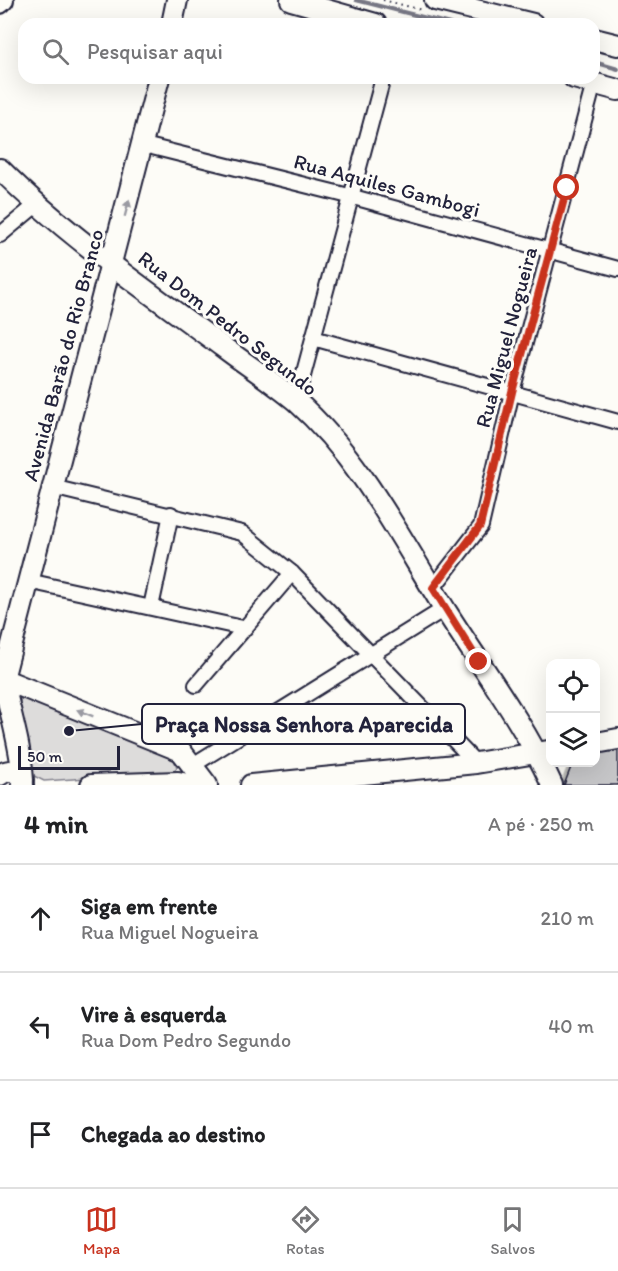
<!DOCTYPE html>
<html lang="pt">
<meta charset="utf-8">
<style>
:root{--surface:#fff;--page:#f6f6f6;--text:#202124;--muted:#757577;--line:#e0e0e0;--accent:#c8321e}
body{margin:0;font-family:Itim,sans-serif;background:var(--page);color:var(--text)}
.controls{position:absolute;right:18px;bottom:18px;display:grid;overflow:hidden;border-radius:12px;box-shadow:0 6px 24px #0002}
.controls button{width:54px;height:54px;display:grid;place-items:center;padding:0;border:0;border-bottom:2px solid var(--line);background:var(--surface);color:var(--text);font:30px sans-serif}
.scale{position:absolute;left:18px;bottom:15px;width:102px;box-sizing:border-box;padding-left:6px;border:3px solid #22223b;border-top:0;font-size:16px;line-height:21px;white-space:nowrap;color:#22223b;-webkit-text-stroke:4px #fdfcf7;paint-order:stroke}
.stop{position:absolute;width:18px;height:18px;margin:-14px;border:4px solid #c8321e;border-radius:50%;background:#fff}
.stop.end{background:#c8321e;border-color:#fff;box-shadow:0 2px 6px #0008}
.list{margin:0;padding:0;list-style:none}
h2{display:flex;justify-content:space-between;align-items:center;height:78px;margin:0;padding:0 24px;font-size:26px}
h2 small{font-size:20px;font-weight:400;color:var(--muted)}
.list li{display:grid;grid-template-columns:39px 1fr auto;gap:18px;align-items:center;box-sizing:border-box;height:108px;padding:0 24px;border-top:2px solid var(--line)}
.list b{display:block;font-size:22px;white-space:nowrap}
.list p{margin:0;font-size:20px;white-space:nowrap;color:var(--muted)}
.list em{font-size:20px;font-style:normal;color:var(--muted)}
.icon{flex:none;width:33px;height:33px;fill:none;stroke:currentColor;stroke-width:2;stroke-linecap:round;stroke-linejoin:round}
.map{position:relative;flex:none;width:618px;height:785px;overflow:hidden}
.search{position:absolute;background:var(--surface);box-shadow:0 6px 24px #0002;left:18px;right:18px;top:18px;height:66px;display:flex;align-items:center;gap:15px;box-sizing:border-box;padding:0 21px;border-radius:18px;color:var(--muted);font-size:22px}
.sheet{height:402px;background:var(--surface)}
nav{display:flex;justify-content:space-around;align-items:center;box-sizing:border-box;height:84px;border-top:2px solid var(--line);background:var(--surface);font-size:16px;color:var(--muted)}
nav a{display:grid;justify-items:center;gap:3px}
nav .on{color:var(--accent)}
.map>svg:first-child{display:block}
.green{fill:#dddcdb;stroke:#807f8b;stroke-width:1.5}
.lines{fill:none;stroke-linecap:round;stroke-linejoin:round}
.stream{stroke:#787885;stroke-width:4}
.building{fill:#c6c6c8;stroke:#22223b;stroke-width:1.5;filter:url(#shadow)}
.street-casing{stroke:#22223b;stroke-width:18}
.secondary-casing{stroke:#22223b;stroke-width:24}
.path{stroke:#22223b;stroke-width:2;stroke-dasharray:1.5 4.5;stroke-linecap:butt}
.street{stroke:#fdfcf7;stroke-width:14}
.secondary{stroke:#fdfcf7;stroke-width:20}
.oneway{fill:#9a9aa2}
.route{stroke:#c8321e;stroke-width:8}
.labels{text-anchor:middle;dominant-baseline:central;stroke-width:6;stroke-linejoin:round;paint-order:stroke}
.street-label{font-size:21px;fill:#22223b;stroke:#fdfcf7}
.leader{fill:none;stroke:#22223b;stroke-width:2}
.callout-dot{fill:#22223b;stroke:#fdfcf7;stroke-width:2}
.callout{fill:#fdfcf7;stroke:#22223b;stroke-width:2}
.callout-label{font-size:22px;text-anchor:middle;font-weight:bold;fill:#22223b}
</style>
<div class="map">
<svg width="618" height="785" viewBox="0 0 618 785">
<defs>
<filter id="shadow"><feDropShadow dx="-5.5" dy="5.5" stdDeviation="0" flood-color="#0004"/></filter>
</defs>
<rect width="100%" height="100%" fill="#fdfcf7"/>
<filter id="ink" filterUnits="userSpaceOnUse"><feTurbulence type="fractalNoise" baseFrequency=".0167" numOctaves="2"/><feDisplacementMap in="SourceGraphic" scale="12" xChannelSelector="R" yChannelSelector="G"/><feConvolveMatrix kernelMatrix="1 2 1 2 8 2 1 2 1" color-interpolation-filters="sRGB"/></filter>
<g filter="url(#ink)">
<path class="green" d="M30 697 172 755 177 767 173 772 44 781 34 776 17 708 20 700Z"/>
<g class="lines">
<g class="stream">
<path d="M356 0 450 24"/>
<path d="M594 62 618 69"/>
</g>
</g>
<path class="building" d="M618 747V785H564L573 762H596V753Z"/>
<g class="lines">
<defs>
<g id="street">
<path d="M144 145 353 197 618 269"/>
<path d="M0 235 36 205"/>
<path d="M313 338 618 422"/>
<path d="M296 402 383 78"/>
<path d="M52 487 242 533 292 573 476 763"/>
<path d="M28 581 243 628"/>
<path d="M433 588 481 526 512 392 594 83"/>
<path d="M151 607 171 514"/>
<path d="M196 685 292 573"/>
<path d="M193 765 444 609"/>
</g>
<g id="secondary">
<path d="M291 0 376 24"/>
<path d="M435 0 533 24"/>
<path d="M0 3 3 0"/>
<path d="M172 24 177 0"/>
<path d="M594 39 618 45"/>
<path d="M574 78 618 90"/>
<path d="M0 169C67 236 146 290 223 347 247 365 273 382 296 401 362 460 400 538 446 611 482 668 524 723 552 785"/>
<path d="M3 679 181 751 207 785"/>
<path d="M596 743 618 739"/>
<path d="M0 775C10 767 22 772 23 785"/>
<path d="M23 780C21 746 10 713 3 679L159 78"/>
<path d="M91 785 178 782 191 785"/>
<path d="M251 785 476 763 548 751"/>
</g>
</defs>
<use href="#street" class="street-casing"/>
<use href="#secondary" class="secondary-casing"/>
<g class="path">
<path d="M383 0 422 10"/>
<path d="M393 21 403 24"/>
</g>
<use href="#street" class="street"/>
<use href="#secondary" class="secondary"/>
</g>
<defs><path id="oneway-solid" d="M-6-.8H1V-3.2L6.5 0L1 3.2V.8H-6Z" transform="scale(1.5)"/></defs>
<g class="oneway">
<use href="#oneway-solid" transform="translate(127 208) rotate(-75)"/>
<use href="#oneway-solid" transform="translate(85 713) rotate(-158)"/>
</g>
</g>
<g class="lines" filter="url(#ink)">
<path class="route" d="M479 662 433 588 480 526 512 392 567 188"/>
</g>
<g class="labels">
<g class="street-label">
<text transform="translate(387 185) rotate(15)">Rua Aquiles Gambogi</text>
<text transform="translate(228 323) rotate(38)">Rua Dom Pedro Segundo</text>
<text transform="translate(506 337) rotate(-75)">Rua Miguel Nogueira</text>
<text transform="translate(63 355) rotate(-75)">Avenida Barão do Rio Branco</text>
</g>
</g>
<path class="leader" d="M69 731L142 724"/>
<circle class="callout-dot" cx="69" cy="731" r="6"/>
<rect class="callout" x="142" y="704" width="323" height="40" rx="6"/>
<g class="callout-label">
<text x="304" y="732">Praça Nossa Senhora Aparecida</text>
</g>
</svg>
<div class="controls">
<button><svg class="icon" aria-label="locate" viewBox="0 0 24 24"><circle cx="12" cy="12" r="6"/><path d="M12 2v4M12 18v4M2 12h4M18 12h4"/></svg></button>
<button><svg class="icon" aria-label="layers" viewBox="0 0 24 24"><path d="M12 4l9 5-9 5-9-5zM3 14l9 5 9-5"/></svg></button>
</div>
<div class="scale">50 m</div>
<div class="stop" style="left:567px;top:188px"></div>
<div class="stop end" style="left:479px;top:662px"></div>
<div class="search"><svg class="icon" aria-label="search" viewBox="0 0 24 24"><circle cx="10" cy="10" r="6"/><path d="M15 15l6 6"/></svg>Pesquisar aqui</div>
</div>
<section class="sheet">
<h2>4 min<small>A pé · 250 m</small></h2>
<ul class="list">
<li><svg class="icon" aria-label="ahead" viewBox="0 0 24 24"><path d="M12 20V5M6 11l6-6 6 6"/></svg><div><b>Siga em frente</b><p>Rua Miguel Nogueira</p></div><em>210 m</em></li>
<li><svg class="icon" aria-label="left" viewBox="0 0 24 24"><path d="M17 20v-9H6M10 6l-5 5 5 5"/></svg><div><b>Vire à esquerda</b><p>Rua Dom Pedro Segundo</p></div><em>40 m</em></li>
<li><svg class="icon" aria-label="arrive" viewBox="0 0 24 24"><path d="M6 21V4h12l-3 4 3 4H6"/></svg><div><b>Chegada ao destino</b></div></li>
</ul>
</section>
<nav>
<a class="on"><svg class="icon" aria-label="map" viewBox="0 0 24 24"><path d="M3 6l6-2 6 2 6-2v14l-6 2-6-2-6 2zM9 4v14M15 6v14"/></svg>Mapa</a>
<a><svg class="icon" aria-label="directions" viewBox="0 0 24 24"><path d="M12 3l9 9-9 9-9-9zM9 14v-3h6M13 9l2 2-2 2"/></svg>Rotas</a>
<a><svg class="icon" aria-label="saved" viewBox="0 0 24 24"><path d="M7 4h10v16l-5-4-5 4z"/></svg>Salvos</a>
</nav>
